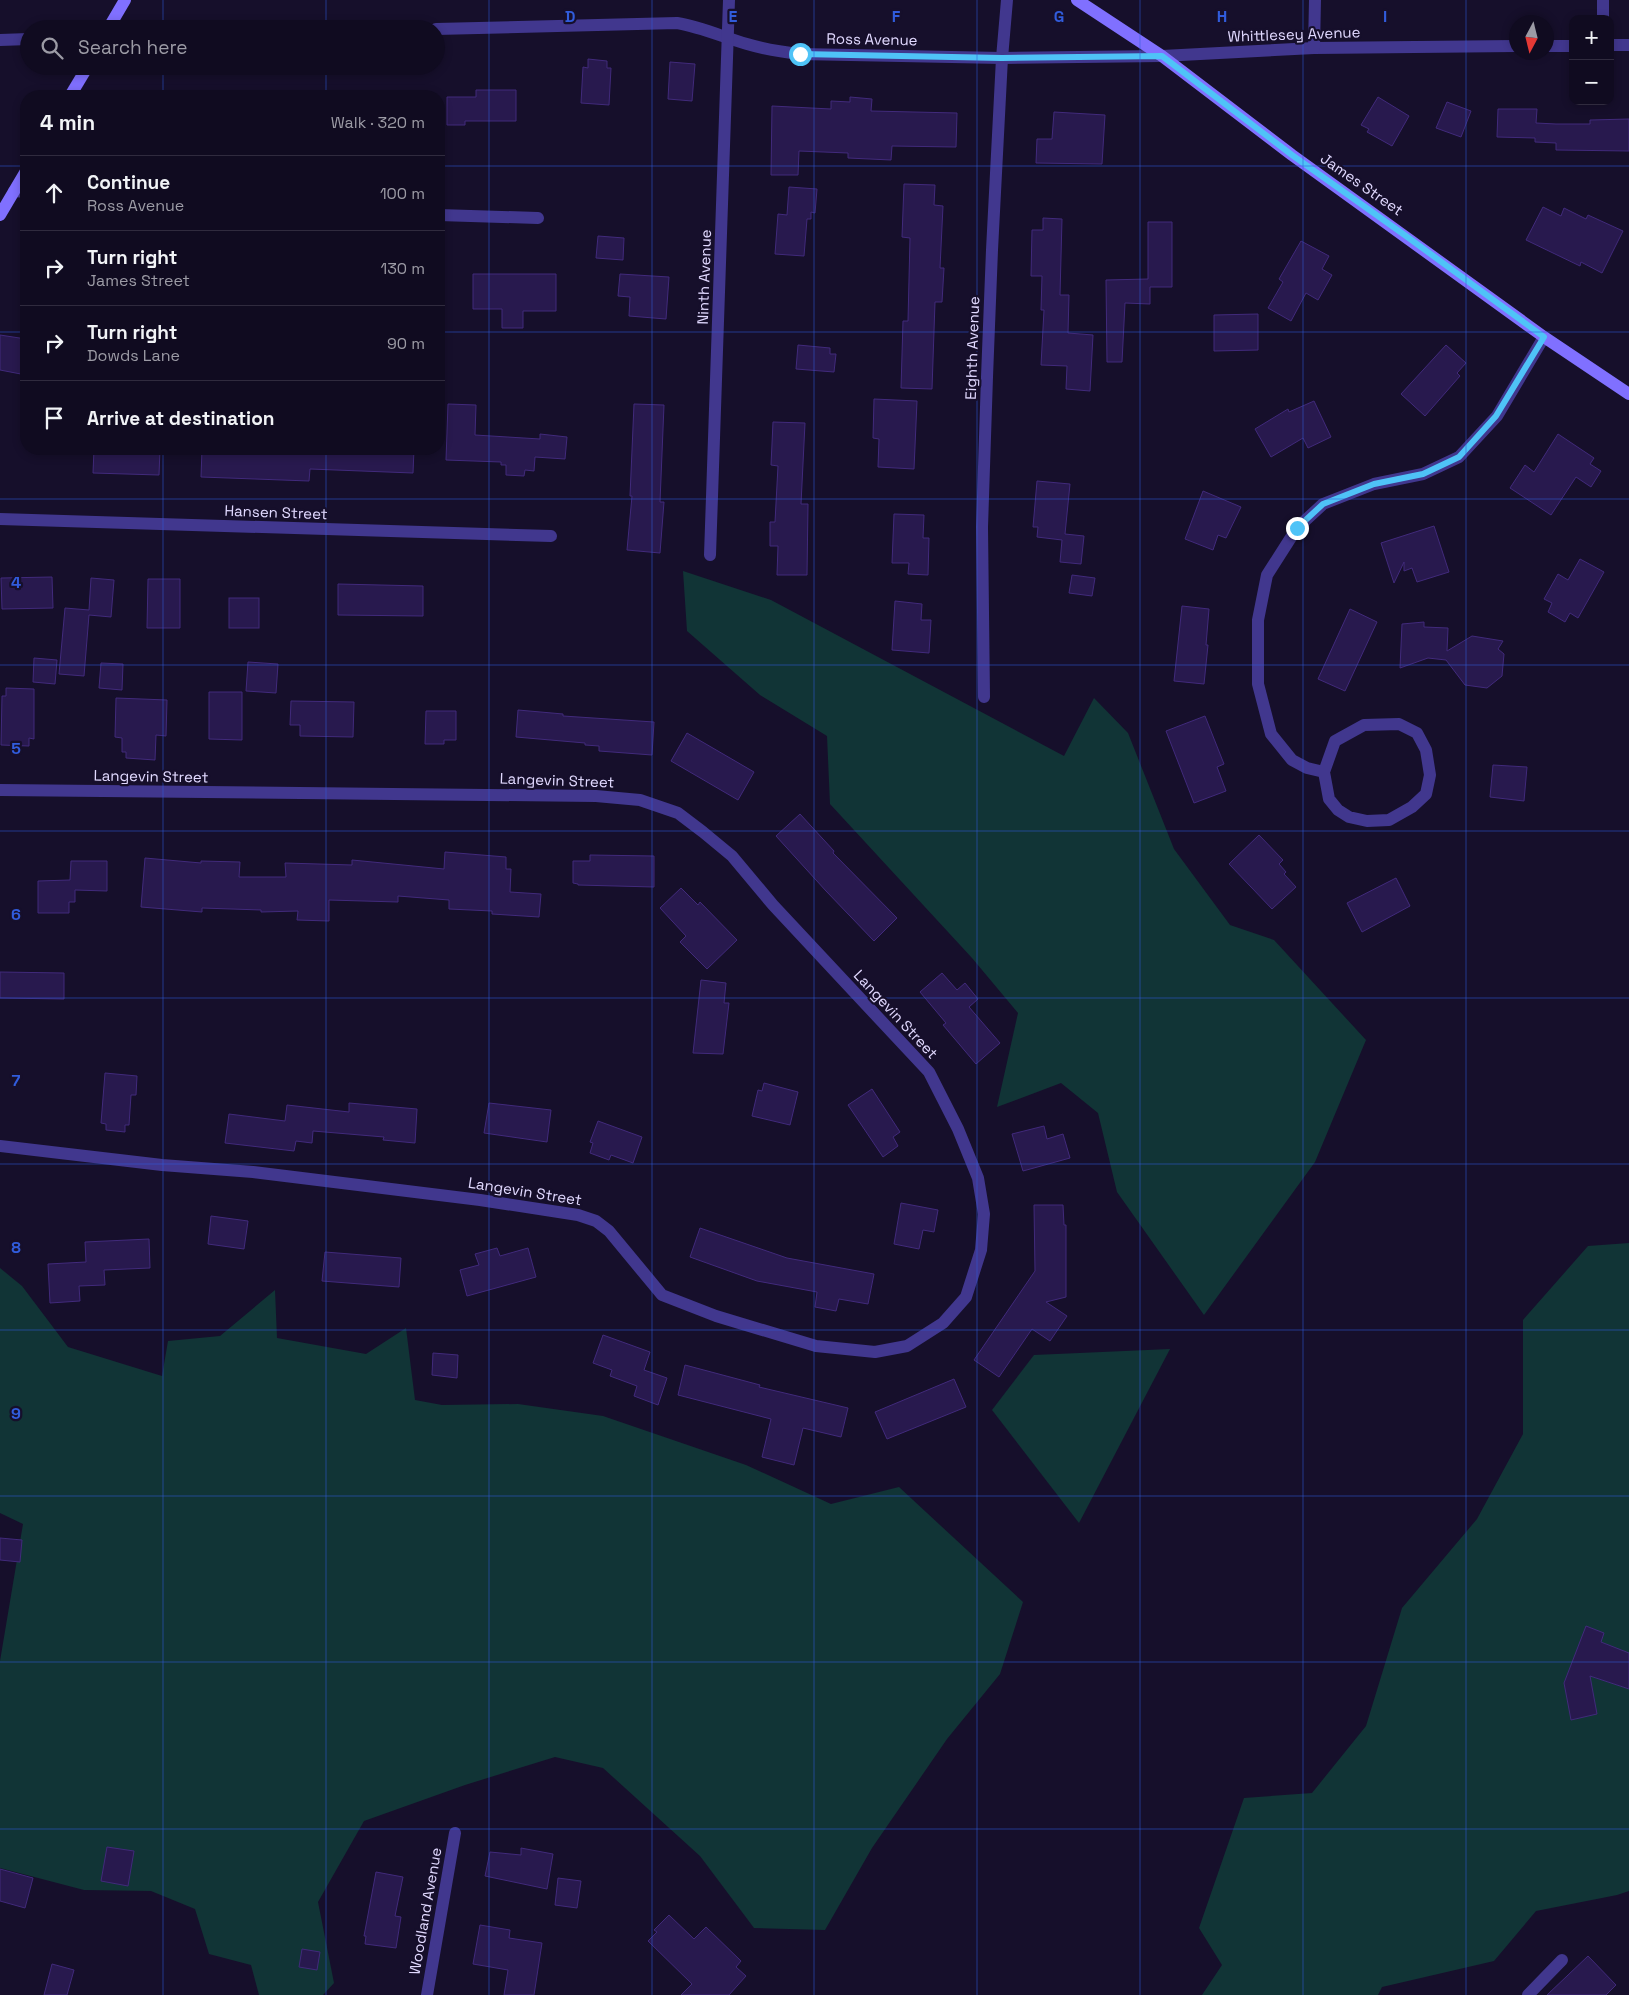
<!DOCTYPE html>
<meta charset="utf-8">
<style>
:root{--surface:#100b20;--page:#191429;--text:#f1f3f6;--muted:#9c9ba5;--line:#302b3e}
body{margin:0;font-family:"Space Grotesk",sans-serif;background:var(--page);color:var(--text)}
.controls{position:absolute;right:15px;top:15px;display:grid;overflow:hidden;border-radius:10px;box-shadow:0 2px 8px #0003}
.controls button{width:45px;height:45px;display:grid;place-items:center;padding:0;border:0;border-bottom:1px solid var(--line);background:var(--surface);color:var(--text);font:25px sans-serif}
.compass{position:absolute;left:1509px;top:15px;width:45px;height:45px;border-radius:50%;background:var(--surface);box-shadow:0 2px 8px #0003;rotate:187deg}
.stop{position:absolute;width:15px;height:15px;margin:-11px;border:4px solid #4fc3f7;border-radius:50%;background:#fff}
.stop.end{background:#4fc3f7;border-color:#fff;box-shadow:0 1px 5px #0008}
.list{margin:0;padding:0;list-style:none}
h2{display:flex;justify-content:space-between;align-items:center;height:65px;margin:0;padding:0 20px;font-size:21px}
h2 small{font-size:16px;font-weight:400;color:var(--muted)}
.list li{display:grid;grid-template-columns:32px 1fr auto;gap:15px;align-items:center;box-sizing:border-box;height:75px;padding:0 20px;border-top:1px solid var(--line)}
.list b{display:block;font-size:19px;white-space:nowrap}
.list p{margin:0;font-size:16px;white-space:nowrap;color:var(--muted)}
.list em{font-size:16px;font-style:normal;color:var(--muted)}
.icon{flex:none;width:28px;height:28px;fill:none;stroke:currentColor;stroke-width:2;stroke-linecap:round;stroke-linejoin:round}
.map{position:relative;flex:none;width:1629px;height:1995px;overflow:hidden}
.search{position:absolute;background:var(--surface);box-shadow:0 2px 8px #0003;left:20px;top:20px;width:425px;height:55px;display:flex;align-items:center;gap:12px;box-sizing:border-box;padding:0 18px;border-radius:28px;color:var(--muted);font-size:19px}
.panel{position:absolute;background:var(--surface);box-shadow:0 2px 8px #0003;left:20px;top:90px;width:425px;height:365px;border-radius:20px}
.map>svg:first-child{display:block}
.green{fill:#113436}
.building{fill:#28194e;stroke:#412a7b}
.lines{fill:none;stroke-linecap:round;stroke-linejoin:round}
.minor{stroke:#41378e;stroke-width:12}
.secondary{stroke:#8070ff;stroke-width:12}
.route{stroke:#4fc3f7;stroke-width:6}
.grid{fill:none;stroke:#315cdc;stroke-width:1;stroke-opacity:0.55}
.labels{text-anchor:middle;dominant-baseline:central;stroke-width:4.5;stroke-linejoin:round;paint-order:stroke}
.street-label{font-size:15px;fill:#e1d9ff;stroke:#160f2b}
.grid-label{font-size:16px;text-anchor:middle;font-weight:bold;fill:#315cdc;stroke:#160f2b;stroke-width:4.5;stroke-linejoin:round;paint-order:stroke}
</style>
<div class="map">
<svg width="1629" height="1995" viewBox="0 0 1629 1995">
<rect width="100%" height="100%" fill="#160f2b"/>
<g class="green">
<path d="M683 571 771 600 1064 756 1094 698 1128 733 1174 849 1230 925 1274 940 1366 1040 1315 1162 1204 1315 1117 1192 1098 1113 1061 1083 997 1107 1018 1013 972 958 830 804 827 736 760 695 687 631Z"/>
<path d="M1629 1243V1891L1617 1895 1536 1911 1494 1961 1382 1987 1378 1995H1202L1222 1965 1199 1928 1244 1798 1312 1793 1366 1726 1402 1608 1477 1519 1523 1434V1320L1588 1246Z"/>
<path d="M0 1268 22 1286 68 1347 162 1376 168 1341 220 1336 275 1290 277 1338 366 1354 406 1328 415 1400 442 1405 518 1404 603 1416 746 1465 831 1504 899 1487 1023 1602 1000 1674 947 1739 872 1848 825 1930 754 1928 700 1856 603 1768 555 1757 465 1785 364 1821 318 1902 334 1983 323 1995H259L251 1965 209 1954 195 1909 151 1891 84 1890 0 1868V1661L23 1524 0 1513Z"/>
<path d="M1170 1349 1079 1523 992 1410 1034 1355Z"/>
</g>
<g class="building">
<path d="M588 59 607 61V68H611L609 105 581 103 583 67 588 68Z"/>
<path d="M670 62 695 64 692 101 668 99Z"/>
<path d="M476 90H516V121H465V125H447V97H476Z"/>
<path d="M850 97 872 99 871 111 957 113 956 147 892 146 891 160 848 158V153L799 151 798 175H771L772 106 831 109V101L850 102Z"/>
<path d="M1378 97 1409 116 1392 146 1367 132 1369 129 1361 125Z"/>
<path d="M1447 102 1471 111 1461 137 1436 128Z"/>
<path d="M1498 109H1537L1536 123 1556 124H1590V120L1629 119V151L1556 150V143L1535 142V138L1497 137Z"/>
<path d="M1054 112 1105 115 1102 164 1036 163 1037 139H1052Z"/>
<path d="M904 184 935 185 934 205 943 206 940 268H944L942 302H935L932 389 901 388 903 321H908L910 238 902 237Z"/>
<path d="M789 187 817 189 815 213 811 212V219H807L804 256 775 254 778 214 787 215Z"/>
<path d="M1543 207 1561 216 1564 208 1586 219 1588 215 1623 231 1602 273 1581 262 1580 266 1526 240Z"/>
<path d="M1043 218 1062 219 1060 295H1069L1068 333 1093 335 1090 391 1066 389 1067 366 1041 365 1044 310H1041L1042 276H1031L1032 230H1043Z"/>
<path d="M1148 222H1172V287H1150V304L1125 303 1122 362H1107L1106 280 1148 279Z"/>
<path d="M598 236 624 238 623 260 596 258Z"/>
<path d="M1301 241 1329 256 1322 269 1332 275 1318 300 1306 293 1291 321 1268 308 1283 282 1279 279Z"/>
<path d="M473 274H556V311H523V328H502V309H473Z"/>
<path d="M620 274 669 277 666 319 629 316 630 297 618 296Z"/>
<path d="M1258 314V350L1214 351V315Z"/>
<path d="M0 335 26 339V375L0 370Z"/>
<path d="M798 345 830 348V354H836L834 372 796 369Z"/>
<path d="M1446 345 1466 363 1457 373 1460 376 1425 416 1401 394Z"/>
<path d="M874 399 917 401 914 469 878 467 879 439 873 438Z"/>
<path d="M1314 401 1331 437 1308 448 1303 438 1271 457 1255 429 1288 409 1289 412Z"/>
<path d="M448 404 476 405 475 435 540 439V434L567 437 565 459 535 457 534 471 525 470 524 476 506 475V465H501V462L446 460Z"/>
<path d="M634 404 664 405 660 502H664L660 553 627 550 632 496H630Z"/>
<path d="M773 422 805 423 801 504H808L807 575H777L778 546H770V522H775L778 466 771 465Z"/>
<path d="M1558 434 1594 458 1590 464 1601 471 1591 487 1576 477 1551 515 1510 488 1525 465 1534 472Z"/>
<path d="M94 449H160L159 475 93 473Z"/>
<path d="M202 449 295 451V449H414L413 473 310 469 309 481 201 477Z"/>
<path d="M1037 481 1070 484 1065 534 1084 536 1081 564 1060 562 1062 540 1037 537 1038 527H1033Z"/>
<path d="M1203 491 1241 507 1226 538 1218 535 1213 550 1185 539Z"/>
<path d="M894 514 924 515 923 538H929L928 575 908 574 909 563H892Z"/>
<path d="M1434 526 1449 572 1417 582 1412 568 1404 571V562L1394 583 1381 543Z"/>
<path d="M1580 559 1604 572 1578 618 1570 613 1565 622 1548 612 1552 603 1544 599 1558 574 1568 580Z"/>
<path d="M1072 575 1095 578 1092 596 1069 593Z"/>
<path d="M52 577 53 608 2 609 1 578Z"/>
<path d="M91 578 114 580 111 617 89 615 84 676 59 674 65 608 89 610Z"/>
<path d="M148 579H180V628H147Z"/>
<path d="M338 584 423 586V616L338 615Z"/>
<rect x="229" y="598" width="30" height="30"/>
<path d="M895 601 922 604 921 620H931L929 653 892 650Z"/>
<path d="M1182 606 1209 609 1206 645H1208L1204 684 1174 681Z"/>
<path d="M1350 609 1377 622 1345 691 1318 679Z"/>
<path d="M1424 622V627L1448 628 1447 651 1472 636 1503 641 1498 649 1504 654 1502 676 1487 688 1465 685 1446 660 1428 658 1400 668 1402 624Z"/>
<path d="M34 658 57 660 55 684 33 682Z"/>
<path d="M248 662 278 664 276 693 246 691Z"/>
<path d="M101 663 123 664 122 690 99 688Z"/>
<path d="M6 688 34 689V739L29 738V746L1 745 2 696H6Z"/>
<path d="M209 692H242V740L209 739Z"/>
<path d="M116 698 167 700 166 736 156 735 155 760 126 758V752H122V738L115 737Z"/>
<path d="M291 701 354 702 353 737 300 736V725H290Z"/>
<path d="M518 710 563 714V716L654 722 652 755 599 751V746L585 745V743L516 737Z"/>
<path d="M426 711H456V740H444V744H425Z"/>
<path d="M1205 716 1224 764 1217 767 1226 791 1194 803 1166 731Z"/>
<path d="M687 733 754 772 738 800 671 761Z"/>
<path d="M1493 765 1527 767 1524 801 1490 797Z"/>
<path d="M800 814 834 851 833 853 897 918 874 941 826 891 776 836Z"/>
<path d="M1259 835 1283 860 1279 864 1286 872 1284 874 1296 887 1272 909 1229 864Z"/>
<path d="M445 852 506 857V869H511L510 892 541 894 539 917 492 914V911L449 909V900L398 896V902L329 900V921L297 920 298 911 261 912V910L202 908V912L141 907 145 858 201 863V861L240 862 239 877H286L285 863 352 865V860L444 869Z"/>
<path d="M590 855 654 856V887L578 885V884L573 883V861H590Z"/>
<path d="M71 861H107V891L75 890V902H69V913H38V881L70 880Z"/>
<path d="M1396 878 1410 906 1362 932 1347 903Z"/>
<path d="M681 888 698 905 700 902 737 940 707 969 680 942 686 936 660 908Z"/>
<path d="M0 972 64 973V999L0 998Z"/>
<path d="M942 973 957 990 965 983 978 999 969 1007 1000 1043 976 1064 943 1025 946 1023 920 992Z"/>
<path d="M701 980 726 983 724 1003H729L723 1054 693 1053Z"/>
<path d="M105 1073 137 1076 136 1095H131L129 1125H125V1132L106 1130V1124L101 1123Z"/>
<path d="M764 1083 798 1092 790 1125 752 1116 758 1090 762 1091Z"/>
<path d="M872 1089 900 1132 893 1137 898 1146 883 1157 848 1105Z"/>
<path d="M349 1103 417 1109 415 1143 383 1140 384 1137 313 1131 312 1143 296 1141 294 1151 225 1143 229 1114 285 1121 287 1105 349 1112Z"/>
<path d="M489 1103 551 1110 547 1142 484 1133Z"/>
<path d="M598 1121 642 1137 633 1163 611 1155 609 1160 590 1153 593 1143 590 1142Z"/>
<path d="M1044 1126 1047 1139 1063 1134 1070 1158 1023 1171 1012 1134Z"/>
<path d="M901 1203 938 1210 934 1232 923 1230 919 1249 894 1244Z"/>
<path d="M1034 1205H1063L1064 1225H1066V1297L1046 1302 1067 1316 1050 1341 1032 1329 999 1377 974 1360 1035 1271Z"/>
<path d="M211 1216 248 1221 244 1249 208 1244Z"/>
<path d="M700 1228 787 1258 874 1274 868 1304 839 1299 836 1311 815 1307 817 1292 757 1281 690 1257Z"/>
<path d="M149 1239 150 1268 104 1270 105 1285 79 1286 80 1301 50 1303 48 1264 86 1262 85 1242Z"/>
<path d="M497 1248 500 1256 528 1248 536 1277 467 1296 460 1270 479 1265 475 1254Z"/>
<path d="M325 1252 401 1258 399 1287 322 1281Z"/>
<path d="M603 1335 650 1352 644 1370 667 1378 658 1405 634 1396 637 1386 610 1376 612 1370 593 1363Z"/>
<path d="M433 1353 458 1355 457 1378 432 1375Z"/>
<path d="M685 1365 760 1385 759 1387 848 1408 841 1437 803 1428 794 1465 762 1457 771 1419 678 1395Z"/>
<path d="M954 1379 966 1407 887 1439 875 1412Z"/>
<path d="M0 1538 22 1540 20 1562 0 1560Z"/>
<path d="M1586 1626 1604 1633 1601 1642 1629 1653V1689L1590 1676 1597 1714 1571 1720 1564 1683Z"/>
<path d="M107 1847 134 1851 128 1886 101 1881Z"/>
<path d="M521 1848 553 1854 547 1889 485 1876 490 1852 521 1855Z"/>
<path d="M0 1869 33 1878 25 1908 0 1901Z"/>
<path d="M376 1872 403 1877 395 1916 401 1917 396 1948 365 1944 366 1936H364Z"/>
<path d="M558 1878 581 1881 577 1908 555 1905Z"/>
<path d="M669 1915 694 1939 706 1927 741 1961 736 1967 746 1976 729 1995H681L692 1984 648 1941 657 1932 654 1930Z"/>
<path d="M480 1925 510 1930 509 1938 542 1943 534 1995H504L508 1970 473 1964Z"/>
<path d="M302 1949 320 1952 317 1970 299 1967Z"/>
<path d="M1588 1956 1616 1985 1606 1995H1547Z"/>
<path d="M52 1964 74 1970 67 1995H44Z"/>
</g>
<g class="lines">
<g class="minor">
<path d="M1603 19V0"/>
<path d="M436 29 677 23C701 27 723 37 747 44 764 49 782 52 800 54L1002 58 1162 56 1314 48 1516 46"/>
<path d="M0 40 29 39"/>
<path d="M1610 45H1629"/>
<path d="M1546 46H1573"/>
<path d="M1314 48 1315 0"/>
<path d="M14 191 26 192"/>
<path d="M439 215 538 218"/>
<path d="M0 519 551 536"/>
<path d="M710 555 729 0"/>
<path d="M984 697 982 527 987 377 992 250 1002 58 1007 0"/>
<path d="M1324 772 1335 741 1364 725 1399 724 1417 733 1426 750 1430 775 1426 794 1412 807 1389 820 1367 821 1349 817 1338 810 1329 799 1324 772 1307 768 1292 760 1271 734 1258 684V620L1267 575 1297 528 1323 504 1374 484 1423 474 1459 457 1497 416 1544 337"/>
<path d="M0 790 596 796 640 800 678 813 703 832 732 856 773 905 929 1072 958 1129 978 1178 984 1214 981 1250 966 1297 943 1323 907 1346 875 1352 816 1346 716 1316 662 1295 609 1231 596 1221 578 1215 480 1200 253 1172 162 1165 0 1146"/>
<path d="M427 1995 455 1833"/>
<path d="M1528 1995 1562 1960"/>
</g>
<g class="secondary">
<path d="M1077 0 1162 56 1292 155 1544 337 1629 394"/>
<path d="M108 29 125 0"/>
<path d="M70 96 88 66"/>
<path d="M0 215 26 171"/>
</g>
</g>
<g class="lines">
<path class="route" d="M800 54 1002 58 1162 56 1292 155 1406 236 1544 337 1496 416 1459 457 1423 474 1374 484 1323 504 1297 528"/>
</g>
<path class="grid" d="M163 0V29M326 0V29M489 0V1995M652 0V1995M814 0V1995M977 0V1995M1140 0V1995M1303 0V1995M1466 0V1995M163 66V96M326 66V96M0 166H26M439 166H1629M0 332H26M439 332H1629M163 449V1995M326 449V1995M0 499H1629M0 665H1629M0 831H1629M0 998H1629M0 1164H1629M0 1330H1629M0 1496H1629M0 1662H1629M0 1829H1629"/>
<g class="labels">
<g class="street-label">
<text transform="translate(1294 34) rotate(-2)">Whittlesey Avenue</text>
<text transform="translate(872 39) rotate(1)">Ross Avenue</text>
<text transform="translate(1362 184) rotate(35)">James Street</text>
<text transform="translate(704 277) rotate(-88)">Ninth Avenue</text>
<text transform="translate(972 348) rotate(-88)">Eighth Avenue</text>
<text transform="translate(276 512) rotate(2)">Hansen Street</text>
<text transform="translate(151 776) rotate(1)">Langevin Street</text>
<text transform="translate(557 780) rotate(2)">Langevin Street</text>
<text transform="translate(896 1014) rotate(47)">Langevin Street</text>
<text transform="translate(525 1191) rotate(9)">Langevin Street</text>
<text transform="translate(425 1911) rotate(-80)">Woodland Avenue</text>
</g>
</g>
<g class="grid-label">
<text x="570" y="22">D</text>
<text x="733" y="22">E</text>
<text x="896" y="22">F</text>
<text x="1059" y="22">G</text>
<text x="1222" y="22">H</text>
<text x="1385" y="22">I</text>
<text x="16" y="588">4</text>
<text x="16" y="754">5</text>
<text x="16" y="920">6</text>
<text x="16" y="1086">7</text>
<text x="16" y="1253">8</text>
<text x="16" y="1419">9</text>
</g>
</svg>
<div class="controls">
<button>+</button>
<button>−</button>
</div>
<svg class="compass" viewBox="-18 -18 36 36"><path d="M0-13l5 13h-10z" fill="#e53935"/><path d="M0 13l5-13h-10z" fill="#9c9ba5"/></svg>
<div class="stop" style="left:800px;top:54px"></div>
<div class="stop end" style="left:1297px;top:528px"></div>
<div class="search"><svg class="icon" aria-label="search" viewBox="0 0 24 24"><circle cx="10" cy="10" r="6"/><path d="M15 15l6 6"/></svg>Search here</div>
<section class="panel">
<h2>4 min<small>Walk · 320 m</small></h2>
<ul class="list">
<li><svg class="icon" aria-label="ahead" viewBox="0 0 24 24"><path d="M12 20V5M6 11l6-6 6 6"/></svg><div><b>Continue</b><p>Ross Avenue</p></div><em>100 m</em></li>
<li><svg class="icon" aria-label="right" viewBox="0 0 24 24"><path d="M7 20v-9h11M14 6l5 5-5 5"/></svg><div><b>Turn right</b><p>James Street</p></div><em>130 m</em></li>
<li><svg class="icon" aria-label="right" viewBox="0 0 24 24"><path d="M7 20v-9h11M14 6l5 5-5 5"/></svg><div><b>Turn right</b><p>Dowds Lane</p></div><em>90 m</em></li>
<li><svg class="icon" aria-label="arrive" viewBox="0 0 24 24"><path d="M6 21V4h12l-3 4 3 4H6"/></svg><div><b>Arrive at destination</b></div></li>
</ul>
</section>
</div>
